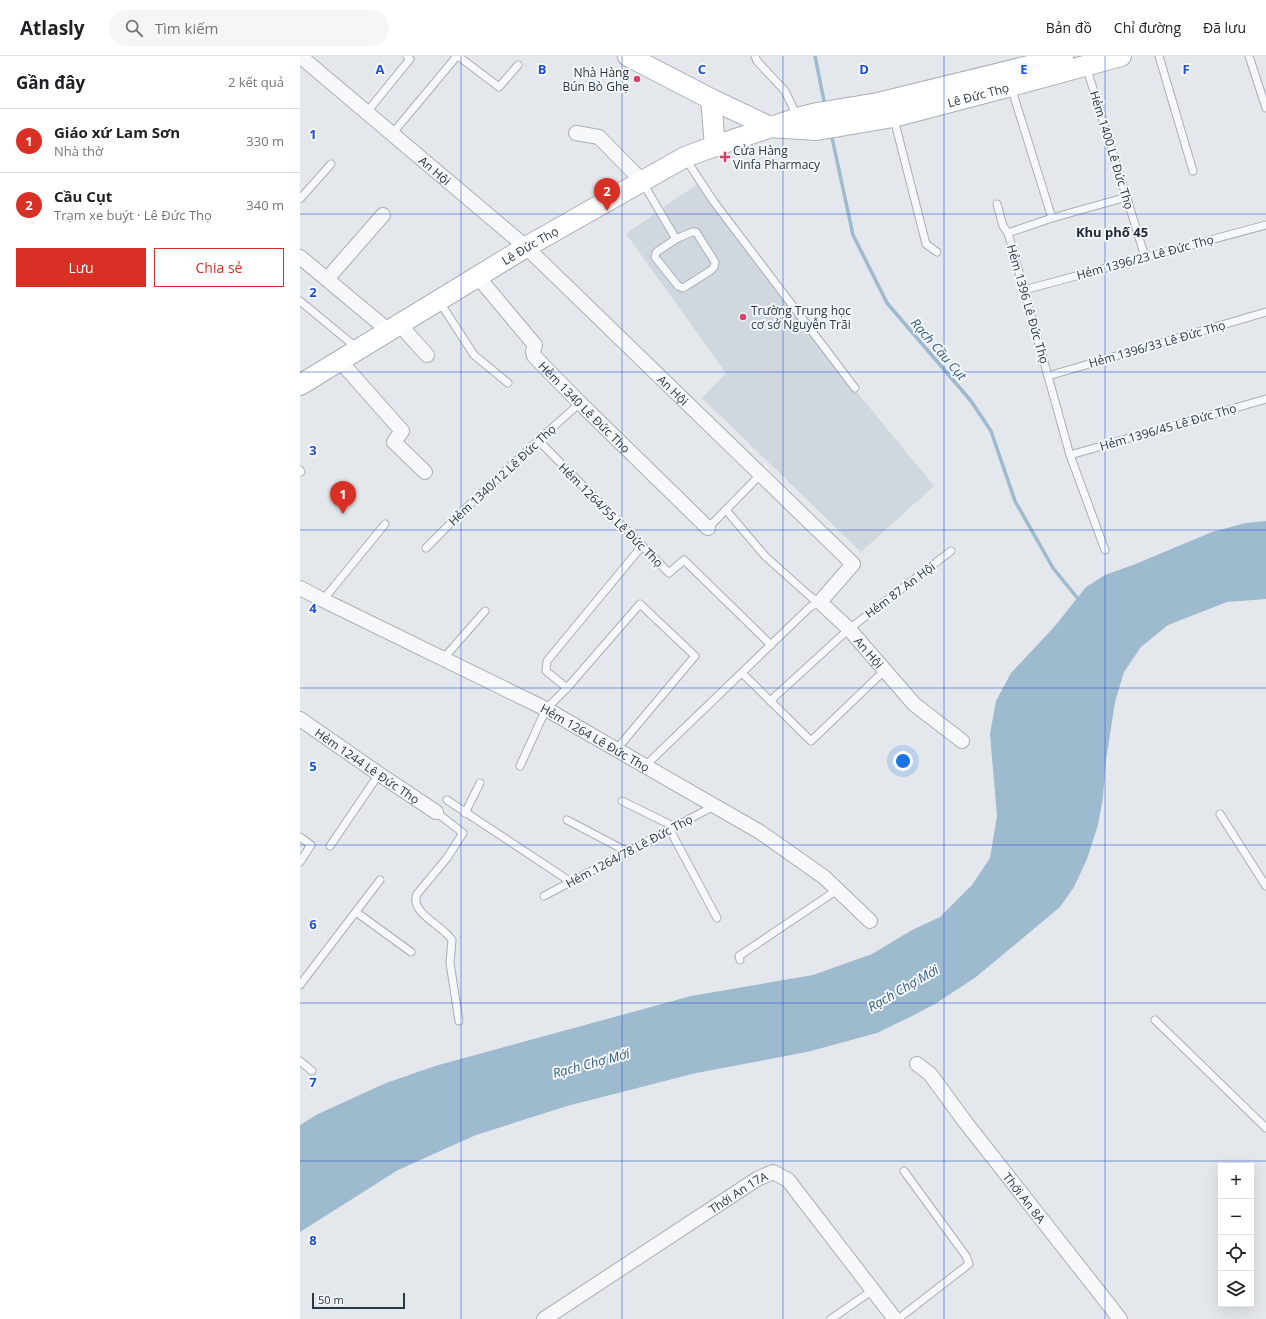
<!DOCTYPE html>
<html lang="vi">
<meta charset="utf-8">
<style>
:root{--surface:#fff;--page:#f6f6f6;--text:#202124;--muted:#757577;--line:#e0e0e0;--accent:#d93025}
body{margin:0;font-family:"Open Sans",sans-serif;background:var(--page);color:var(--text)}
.controls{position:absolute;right:12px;bottom:12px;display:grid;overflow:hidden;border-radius:0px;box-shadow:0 4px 16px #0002}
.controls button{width:36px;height:36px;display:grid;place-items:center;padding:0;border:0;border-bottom:1px solid var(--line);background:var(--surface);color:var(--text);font:20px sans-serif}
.scale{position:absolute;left:12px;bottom:10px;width:93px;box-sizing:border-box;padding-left:4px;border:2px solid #2a3746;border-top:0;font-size:11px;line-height:14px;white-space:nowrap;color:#2a3746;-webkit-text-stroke:3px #f4f7f9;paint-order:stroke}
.you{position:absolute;left:603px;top:705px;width:14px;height:14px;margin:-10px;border:3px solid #fff;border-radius:50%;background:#1a73e8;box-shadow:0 0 0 6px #1a73e833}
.badge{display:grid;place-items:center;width:26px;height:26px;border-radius:50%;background:var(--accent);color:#fff;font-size:13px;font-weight:700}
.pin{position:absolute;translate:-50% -33px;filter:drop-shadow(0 1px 2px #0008)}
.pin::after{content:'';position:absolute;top:21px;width:14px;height:12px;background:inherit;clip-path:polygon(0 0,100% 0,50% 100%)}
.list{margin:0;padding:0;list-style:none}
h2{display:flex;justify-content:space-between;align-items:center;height:52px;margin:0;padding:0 16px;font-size:17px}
h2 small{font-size:13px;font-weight:400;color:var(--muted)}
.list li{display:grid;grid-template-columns:26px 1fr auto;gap:12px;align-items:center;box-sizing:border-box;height:64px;padding:0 16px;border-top:1px solid var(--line)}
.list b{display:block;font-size:15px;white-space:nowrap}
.list p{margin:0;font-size:13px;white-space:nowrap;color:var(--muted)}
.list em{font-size:13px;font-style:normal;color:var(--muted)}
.actions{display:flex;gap:8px;padding:12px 16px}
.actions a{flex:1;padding:9px 0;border:1px solid var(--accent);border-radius:0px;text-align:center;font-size:14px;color:var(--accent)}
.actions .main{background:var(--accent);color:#fff}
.icon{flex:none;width:22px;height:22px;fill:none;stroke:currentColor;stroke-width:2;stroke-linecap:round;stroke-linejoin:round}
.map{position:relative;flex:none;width:966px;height:1263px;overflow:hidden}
header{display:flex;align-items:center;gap:24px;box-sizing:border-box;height:56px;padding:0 20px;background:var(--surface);border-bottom:1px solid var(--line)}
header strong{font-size:19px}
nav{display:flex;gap:22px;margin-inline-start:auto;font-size:14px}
.search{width:280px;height:36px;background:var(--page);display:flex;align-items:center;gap:10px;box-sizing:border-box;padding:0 14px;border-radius:22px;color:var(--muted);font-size:15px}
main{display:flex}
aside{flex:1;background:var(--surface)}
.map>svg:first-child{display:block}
.built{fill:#d1d7de}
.water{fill:#9dbace}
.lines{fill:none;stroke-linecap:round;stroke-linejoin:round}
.stream{stroke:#9dbace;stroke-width:3.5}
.service-casing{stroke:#a8afb7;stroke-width:9}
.minor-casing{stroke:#a8afb7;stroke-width:16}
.secondary-casing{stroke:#a8afb7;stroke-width:22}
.service{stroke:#f7f8fa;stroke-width:7}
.minor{stroke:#f7f8fa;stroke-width:14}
.secondary{stroke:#fff;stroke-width:20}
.grid{fill:none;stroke:#1d4ed8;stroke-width:1;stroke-opacity:0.55}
.poi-dot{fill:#d74368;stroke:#f4f7f9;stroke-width:1.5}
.labels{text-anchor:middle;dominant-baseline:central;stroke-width:4;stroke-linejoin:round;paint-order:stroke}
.poi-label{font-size:12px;fill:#2a3746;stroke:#f4f7f9;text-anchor:start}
.street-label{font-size:12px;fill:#2a3746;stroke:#f4f7f9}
.neighbourhood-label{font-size:13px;font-weight:bold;fill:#1c2837;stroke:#f4f7f9}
.water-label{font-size:13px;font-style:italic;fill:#315b7d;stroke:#f4f7f9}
.grid-label{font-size:13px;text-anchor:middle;font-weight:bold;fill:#1d4ed8;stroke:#f4f7f9;stroke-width:4;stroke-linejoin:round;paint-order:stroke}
</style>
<header>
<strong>Atlasly</strong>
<div class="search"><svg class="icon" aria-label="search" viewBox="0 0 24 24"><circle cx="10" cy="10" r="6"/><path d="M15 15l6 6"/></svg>Tìm kiếm</div>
<nav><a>Bản đồ</a><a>Chỉ đường</a><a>Đã lưu</a></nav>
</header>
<main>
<aside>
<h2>Gần đây<small>2 kết quả</small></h2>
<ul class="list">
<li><span class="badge">1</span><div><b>Giáo xứ Lam Sơn</b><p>Nhà thờ</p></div><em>330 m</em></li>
<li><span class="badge">2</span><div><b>Cầu Cụt</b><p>Trạm xe buýt · Lê Đức Thọ</p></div><em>340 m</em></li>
</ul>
<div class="actions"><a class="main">Lưu</a><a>Chia sẻ</a></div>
</aside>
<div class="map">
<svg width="966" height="1263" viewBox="0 0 966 1263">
<rect width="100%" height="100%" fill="#e4e8ec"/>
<path class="built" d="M397 128 457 204 547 324 634 430 561 496 402 342 426 317 326 178Z"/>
<path class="water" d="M966 465V543L927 546 891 560 868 569 841 591 824 616 815 646 806 704 803 741 798 769 787 803 774 831 760 851 676 921 635 948 612 960 577 977 507 996 396 1017 267 1050 176 1079 98 1114 0 1176V1069L18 1058 86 1027 135 1010 391 940 513 919 572 898 612 874 640 861 672 829 690 802 697 760 690 678 696 645 711 617 755 570 786 531 805 519 833 509 912 476 946 467Z"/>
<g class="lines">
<g class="stream">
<path d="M515 0 525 50"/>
<path d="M531 77 553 179 587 247 671 345 691 375 715 445 753 512 779 544"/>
</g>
<defs>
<g id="service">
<path d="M158 0 199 31 218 9"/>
<path d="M455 0 457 5 485 35 498 62"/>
<path d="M859 0 893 115"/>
<path d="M949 0 966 52"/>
<path d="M786 10 845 201"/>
<path d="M711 31 752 162 708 177 770 399 805 494"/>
<path d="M67 56 110 3 107 0"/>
<path d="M594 63 626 188 637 196"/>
<path d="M92 78 157 0"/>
<path d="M385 102 414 146 555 332"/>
<path d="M343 127 376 183 358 195 356 197 355 201 378 230 383 232 410 215 414 211 415 206 396 176H392L376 183"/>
<path d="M0 143 31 108"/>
<path d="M697 148 703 170 708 177"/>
<path d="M752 162 827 141"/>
<path d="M724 234 966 169"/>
<path d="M0 245 57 292"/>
<path d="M139 245 174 299 208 327"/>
<path d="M748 320 966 256"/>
<path d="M238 384 369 517 384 504 471 589"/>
<path d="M770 399 966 343"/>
<path d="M0 414 1 416"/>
<path d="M426 454 465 500 512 542 520 546"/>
<path d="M408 472 460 419"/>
<path d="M126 492C175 442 227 394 280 347"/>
<path d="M23 544 85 468"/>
<path d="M143 603 185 555"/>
<path d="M442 617 511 685 584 615"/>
<path d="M267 632 246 615 247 605 342 490"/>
<path d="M470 645 549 573 651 495"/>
<path d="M220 710 246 653 267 632 340 548 395 600 316 694"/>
<path d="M345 710 510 551 520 546"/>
<path d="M147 744 271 826"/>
<path d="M322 745 375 771"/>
<path d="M136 756 163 777 147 802 117 838C109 857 143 869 152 884L150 907 159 965"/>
<path d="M165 757 180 727"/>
<path d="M920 758 966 830"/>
<path d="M267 764 328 796"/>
<path d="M370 774 417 862"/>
<path d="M0 781 11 789 0 806"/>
<path d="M30 790 79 718"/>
<path d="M244 840 414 750"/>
<path d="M56 856 111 896"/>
<path d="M440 904 439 900 537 834"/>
<path d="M0 929 80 824"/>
<path d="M855 964 966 1072"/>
<path d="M0 1005 12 1015"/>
<path d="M531 1263 573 1234"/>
<path d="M598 1263 669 1208 666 1200 604 1115"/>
</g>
<g id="minor">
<path id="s1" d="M0 0 226 191 553 508 520 546 549 573 614 648 662 685"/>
<path d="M276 77 299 81 342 125"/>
<path d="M0 201 89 275"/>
<path id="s2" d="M178 221 235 289 233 295 234 300 280 347 408 472"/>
<path d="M27 223 83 159"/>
<path d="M100 269 127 299"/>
<path d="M40 305 102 375 94 386 125 416"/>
<path id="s3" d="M0 532 23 544 246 653 460 776 524 821 570 865"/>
<path id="s4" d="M0 663 79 718 136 756"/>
<path id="s5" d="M617 1008 630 1018 666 1067 820 1263"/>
<path id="s6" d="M244 1263 457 1123 473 1116 488 1124 595 1263"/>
</g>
<g id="secondary">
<path id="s7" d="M328 0 411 43 470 71 517 74 593 61 711 30 821 0"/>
<path d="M411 43 415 90"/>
<path id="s8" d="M0 329 226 191 385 101 415 90 498 62 517 57 578 47 733 9 763 0"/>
</g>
</defs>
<use href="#service" class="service-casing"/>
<use href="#minor" class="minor-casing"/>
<use href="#secondary" class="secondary-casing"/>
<use href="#service" class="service"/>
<use href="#minor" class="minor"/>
<use href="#secondary" class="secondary"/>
</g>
<path class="grid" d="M161 0V1263M322 0V1263M483 0V1263M644 0V1263M805 0V1263M0 158H966M0 316H966M0 474H966M0 632H966M0 789H966M0 947H966M0 1105H966"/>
<g class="poi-dot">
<circle cx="337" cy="23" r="4"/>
<path d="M423 95h4v4h4v4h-4v4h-4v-4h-4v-4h4z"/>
<circle cx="443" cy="261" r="4"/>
</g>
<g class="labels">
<g class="poi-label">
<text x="329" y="16" text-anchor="end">Nhà Hàng<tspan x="329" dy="14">Bún Bò Ghẹ</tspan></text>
<text x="433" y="94">Cửa Hàng<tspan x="433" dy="14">Vinfa Pharmacy</tspan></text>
<text x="451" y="254">Trường Trung học<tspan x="451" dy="14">cơ sở Nguyễn Trãi</tspan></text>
</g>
<g class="street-label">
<text stroke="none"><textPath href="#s7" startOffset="371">Lê Đức Thọ</textPath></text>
<text transform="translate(812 94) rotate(73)">Hẻm 1400 Lê Đức Thọ</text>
<text stroke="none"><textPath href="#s1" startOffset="177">An Hội</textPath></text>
<text stroke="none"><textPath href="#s8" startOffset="269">Lê Đức Thọ</textPath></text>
<text transform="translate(845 201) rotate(-15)">Hẻm 1396/23 Lê Đức Thọ</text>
<text transform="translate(728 248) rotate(74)">Hẻm 1396 Lê Đức Thọ</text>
<text transform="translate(857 288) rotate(-16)">Hẻm 1396/33 Lê Đức Thọ</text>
<text stroke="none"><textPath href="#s1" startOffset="501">An Hội</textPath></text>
<text stroke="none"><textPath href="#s2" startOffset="172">Hẻm 1340 Lê Đức Thọ</textPath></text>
<text transform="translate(868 371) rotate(-16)">Hẻm 1396/45 Lê Đức Thọ</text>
<text transform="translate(202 419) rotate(-43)">Hẻm 1340/12 Lê Đức Thọ</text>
<text transform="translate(311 459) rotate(45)">Hẻm 1264/55 Lê Đức Thọ</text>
<text transform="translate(600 534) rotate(-37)">Hẻm 87 An Hội</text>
<text stroke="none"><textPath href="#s1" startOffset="872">An Hội</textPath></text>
<text stroke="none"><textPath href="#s3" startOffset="331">Hẻm 1264 Lê Đức Thọ</textPath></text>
<text stroke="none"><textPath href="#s4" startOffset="82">Hẻm 1244 Lê Đức Thọ</textPath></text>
<text transform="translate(329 795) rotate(-28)">Hẻm 1264/78 Lê Đức Thọ</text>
<text stroke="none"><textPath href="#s6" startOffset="232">Thới An 17A</textPath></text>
<text stroke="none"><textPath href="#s5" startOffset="172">Thới An 8A</textPath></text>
</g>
<g class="neighbourhood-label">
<text x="812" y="176">Khu phố 45</text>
</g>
<g class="water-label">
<text transform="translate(639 293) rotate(49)">Rạch Cầu Cụt</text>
<text transform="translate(603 932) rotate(-30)">Rạch Chợ Mới</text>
<text transform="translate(291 1007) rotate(-15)">Rạch Chợ Mới</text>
</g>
</g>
<g class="grid-label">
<text x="80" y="18">A</text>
<text x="242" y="18">B</text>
<text x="402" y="18">C</text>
<text x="564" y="18">D</text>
<text x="724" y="18">E</text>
<text x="886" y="18">F</text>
<text x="13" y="83">1</text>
<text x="13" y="241">2</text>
<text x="13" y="399">3</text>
<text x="13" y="557">4</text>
<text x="13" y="715">5</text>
<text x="13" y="873">6</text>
<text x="13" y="1031">7</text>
<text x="13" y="1189">8</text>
</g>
</svg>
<div class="controls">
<button>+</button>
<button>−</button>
<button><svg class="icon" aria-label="locate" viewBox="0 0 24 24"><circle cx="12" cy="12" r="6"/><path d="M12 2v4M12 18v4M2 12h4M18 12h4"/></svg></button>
<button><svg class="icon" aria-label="layers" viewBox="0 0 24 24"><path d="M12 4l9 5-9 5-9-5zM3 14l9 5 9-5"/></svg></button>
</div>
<div class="scale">50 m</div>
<div class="you"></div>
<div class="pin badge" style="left:43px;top:458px">1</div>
<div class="pin badge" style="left:307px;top:155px">2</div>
</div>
</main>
